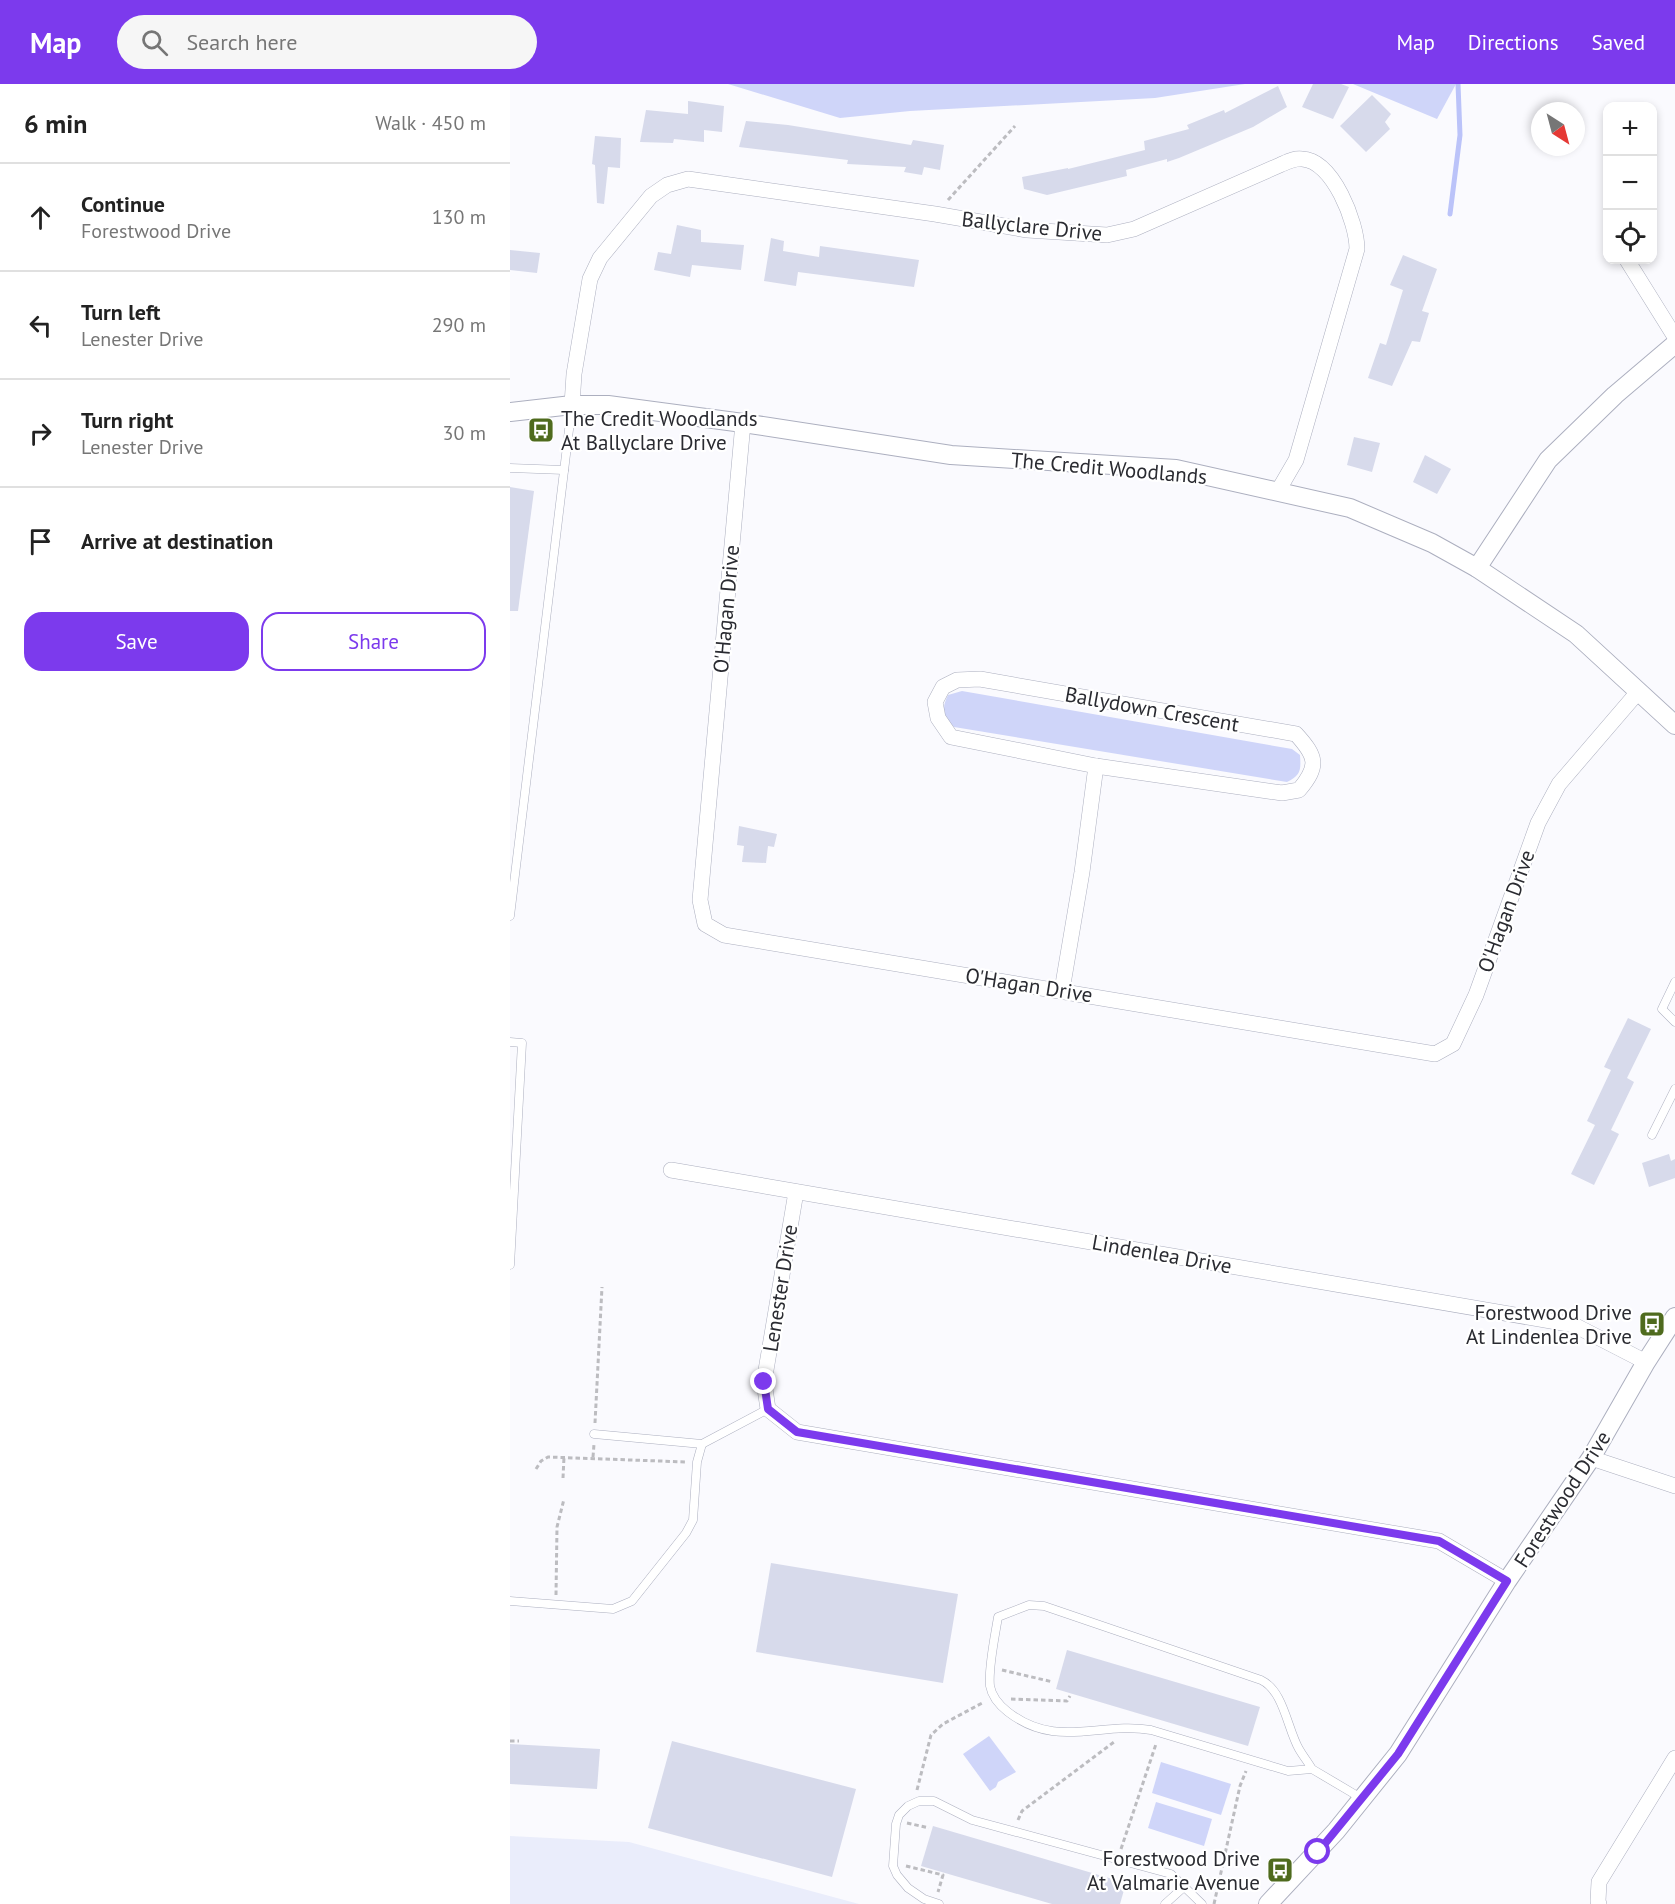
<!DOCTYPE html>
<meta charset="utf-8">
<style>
:root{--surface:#fff;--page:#f6f6f6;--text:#222;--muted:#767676;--line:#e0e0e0;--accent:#7c3aed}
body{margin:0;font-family:"PT Sans",sans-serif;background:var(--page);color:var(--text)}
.controls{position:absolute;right:18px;top:18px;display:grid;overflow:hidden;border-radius:12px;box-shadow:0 3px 9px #0003}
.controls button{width:54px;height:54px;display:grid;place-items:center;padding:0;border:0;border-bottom:2px solid var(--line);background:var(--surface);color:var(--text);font:30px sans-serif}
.compass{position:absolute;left:1021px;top:18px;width:54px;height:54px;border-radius:50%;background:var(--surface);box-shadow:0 3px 9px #0003;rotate:144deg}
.stop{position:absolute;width:18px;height:18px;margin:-14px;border:4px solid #7c3aed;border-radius:50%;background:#fff}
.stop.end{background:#7c3aed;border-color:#fff;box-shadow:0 2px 6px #0008}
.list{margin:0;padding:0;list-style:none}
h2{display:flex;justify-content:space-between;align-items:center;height:78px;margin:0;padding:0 24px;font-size:26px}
h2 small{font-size:20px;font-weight:400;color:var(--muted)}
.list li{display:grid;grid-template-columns:39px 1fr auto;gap:18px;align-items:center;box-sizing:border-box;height:108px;padding:0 24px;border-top:2px solid var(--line)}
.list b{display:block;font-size:22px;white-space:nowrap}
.list p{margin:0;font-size:20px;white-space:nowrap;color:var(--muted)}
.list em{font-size:20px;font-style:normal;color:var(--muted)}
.actions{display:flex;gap:12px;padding:18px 24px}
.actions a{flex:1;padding:14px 0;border:2px solid var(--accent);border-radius:18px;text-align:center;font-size:21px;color:var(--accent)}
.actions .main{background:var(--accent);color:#fff}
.icon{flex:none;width:33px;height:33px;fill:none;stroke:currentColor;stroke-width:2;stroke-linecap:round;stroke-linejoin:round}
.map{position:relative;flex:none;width:1165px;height:1820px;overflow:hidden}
header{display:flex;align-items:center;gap:36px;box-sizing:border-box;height:84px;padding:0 30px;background:var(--accent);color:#fff}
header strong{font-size:28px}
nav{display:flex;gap:33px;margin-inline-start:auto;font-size:21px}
.search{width:420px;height:54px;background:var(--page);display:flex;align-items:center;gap:15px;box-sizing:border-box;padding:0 21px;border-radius:33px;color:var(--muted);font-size:22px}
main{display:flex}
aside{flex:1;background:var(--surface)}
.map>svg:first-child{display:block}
.built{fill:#eaedfb}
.green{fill:#cfd5f9}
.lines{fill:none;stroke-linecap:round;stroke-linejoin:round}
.stream{stroke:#bbc3f9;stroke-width:5}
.building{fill:#d7daeb}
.service-casing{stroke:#acafbf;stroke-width:9}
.minor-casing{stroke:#acafbf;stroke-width:16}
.tertiary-casing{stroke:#acafbf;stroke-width:20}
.path{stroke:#bcbcc0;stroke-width:3;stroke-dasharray:4.5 3;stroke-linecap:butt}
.service{stroke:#fff;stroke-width:8}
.minor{stroke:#fff;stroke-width:15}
.tertiary{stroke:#fff;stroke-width:18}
.route{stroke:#7c3aed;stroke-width:8}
.labels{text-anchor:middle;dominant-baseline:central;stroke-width:4.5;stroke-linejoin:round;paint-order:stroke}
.street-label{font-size:21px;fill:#2a2b31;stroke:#fff}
.poi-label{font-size:21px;fill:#2a2b31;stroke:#fff;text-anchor:end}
</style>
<header>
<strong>Map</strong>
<div class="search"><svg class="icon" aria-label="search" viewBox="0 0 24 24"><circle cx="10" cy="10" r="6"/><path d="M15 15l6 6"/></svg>Search here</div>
<nav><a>Map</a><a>Directions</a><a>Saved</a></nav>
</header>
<main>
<aside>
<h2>6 min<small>Walk · 450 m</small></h2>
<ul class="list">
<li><svg class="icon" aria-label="ahead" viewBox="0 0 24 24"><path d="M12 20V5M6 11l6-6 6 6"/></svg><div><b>Continue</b><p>Forestwood Drive</p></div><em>130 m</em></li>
<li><svg class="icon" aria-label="left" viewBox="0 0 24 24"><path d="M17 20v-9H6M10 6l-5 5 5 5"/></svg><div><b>Turn left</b><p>Lenester Drive</p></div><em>290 m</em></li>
<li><svg class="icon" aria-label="right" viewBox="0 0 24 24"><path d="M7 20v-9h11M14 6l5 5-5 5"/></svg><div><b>Turn right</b><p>Lenester Drive</p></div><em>30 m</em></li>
<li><svg class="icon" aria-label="arrive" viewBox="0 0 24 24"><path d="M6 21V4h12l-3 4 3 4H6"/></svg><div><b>Arrive at destination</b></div></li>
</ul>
<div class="actions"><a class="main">Save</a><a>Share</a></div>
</aside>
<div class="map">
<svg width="1165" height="1820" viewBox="0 0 1165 1820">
<rect width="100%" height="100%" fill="#fafafe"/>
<path class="built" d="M0 1752 119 1758 349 1820H0Z"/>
<g class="green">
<path d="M218 0H735L645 14 400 27 330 34Z"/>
<path d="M843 0H946L927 35Z"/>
<path d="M452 607 782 665 790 671C791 686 791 691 777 698L444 643C433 632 431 625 438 611Z"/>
<path d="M479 1652 506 1688 488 1698 486 1703 480 1707 453 1670Z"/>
<path d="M651 1678 721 1700 711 1731 642 1709Z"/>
<path d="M646 1718 702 1735 694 1762 638 1744Z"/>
</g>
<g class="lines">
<path class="stream" d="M940 130 950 51 948 0"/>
</g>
<g class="building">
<path d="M803 0H831L839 3 823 35 792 23Z"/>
<path d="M768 2 777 23 743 43 669 74 657 78V75L616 86 617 92 537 111 514 105 512 93 558 84V85L635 66 634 57 679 45 677 41 714 26 715 29Z"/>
<path d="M862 11 881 30 875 38 880 45 856 68 830 42Z"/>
<path d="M178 17 214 22 212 48 194 46V58L164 55 163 59 130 58 136 26 178 30Z"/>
<path d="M236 37 278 41 401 61 403 56 434 61 430 86 414 83 412 91 394 88 396 83 337 80 338 76 229 63Z"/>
<path d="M85 52 111 54 110 84 98 83 94 120 87 119 85 81 82 80Z"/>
<path d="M167 141 191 146V158L234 161 231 186 182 181 180 193 144 186 148 168 161 170Z"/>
<path d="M261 154 274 157 273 167 309 173 310 162 409 176 404 203 288 188 286 202 254 197Z"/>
<path d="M0 166 30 169 27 189 0 186Z"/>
<path d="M893 171 927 185 912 227 919 229 910 258 902 257 882 302 858 294 870 259 876 261 893 206 880 201Z"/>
<path d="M844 353 870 359 862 388 837 381Z"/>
<path d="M915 371 941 385 927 410 903 398Z"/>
<path d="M0 403 24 407 8 527H0Z"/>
<path d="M229 742 267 750 264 763 258 762 256 779 232 778 234 762 227 761Z"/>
<path d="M1118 934 1141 945 1117 994 1124 998 1101 1046 1109 1050 1084 1101 1061 1090 1085 1041 1077 1037 1101 986 1094 983Z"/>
<path d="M1159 1070 1161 1077 1165 1075V1094L1139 1103 1132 1079Z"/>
<path d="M261 1479 448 1510 433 1599 246 1568Z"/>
<path d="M557 1566 750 1623 738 1662 546 1605Z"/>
<path d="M162 1657 346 1705 322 1793 138 1744Z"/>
<path d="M0 1660 90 1665 87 1705 0 1700Z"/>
<path d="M423 1742 616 1799 610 1820H542L411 1782Z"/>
</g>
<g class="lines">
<defs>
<g id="service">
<path d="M0 384 54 386"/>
<path d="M0 832 62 321"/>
<path d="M1165 898 1152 925 1165 938"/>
<path d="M0 958 12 959 0 1181"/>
<path d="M1142 1051 1165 1005"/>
<path d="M84 1350 192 1360 258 1325"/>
<path d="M0 1517 103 1525 122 1517 176 1449 183 1436 187 1378 192 1360"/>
<path d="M802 1685C798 1678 793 1672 789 1665 777 1644 774 1607 751 1596L534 1522 519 1521 488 1533C485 1552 478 1584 480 1602 482 1613 489 1621 498 1628 547 1666 590 1637 641 1646L778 1687 802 1685 851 1714"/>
<path d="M429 1820 414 1815 398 1804 387 1791 383 1782 386 1740 389 1731 398 1722 409 1717H424L462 1736 661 1790 692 1820"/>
<path d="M655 1820 675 1802"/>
</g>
<g id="minor">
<path d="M1117 176 1165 253"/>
<path d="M62 321 64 290 80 195 90 174 141 112 157 101 178 95 425 130 517 146 597 151 624 145 770 81C777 78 784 74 792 75 823 76 847 139 847 165L786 376 768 407"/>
<path d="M233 339 190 816 195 840 214 851 925 970 943 960 966 911 1028 739 1049 700 1128 608"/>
<path d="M470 595 786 650C807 673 809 682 789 706L772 709 586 682 441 653 428 634 425 618 433 603 447 596Z"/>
<path d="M552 906 572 788 586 682"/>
<path d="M161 1086 1064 1241 1136 1278"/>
<path d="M286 1108 254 1298 258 1325 287 1348 929 1457 997 1497"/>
<path d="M1081 1374 1165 1402"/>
<path d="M1089 1820 1088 1817 1089 1798 1165 1674"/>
</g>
<g id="tertiary">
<path d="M0 328 62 321H98L233 339 441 371 666 385 840 424 922 459 967 484 1066 550 1165 641"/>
<path d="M967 484 1038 376 1105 311 1165 260"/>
<path d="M758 1820 826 1747 888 1670 997 1497 1081 1374 1136 1278 1165 1233"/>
</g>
</defs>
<use href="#service" class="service-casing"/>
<use href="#minor" class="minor-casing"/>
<use href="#tertiary" class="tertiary-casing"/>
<g class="path">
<path d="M438 116 505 42"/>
<path d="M85 1339 92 1203"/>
<path d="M83 1373 84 1360"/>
<path d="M26 1385 31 1377 38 1373 177 1378"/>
<path d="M53 1394 54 1373"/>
<path d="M46 1511 47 1443 54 1415"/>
<path d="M492 1586 543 1598"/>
<path d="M501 1615 557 1617 560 1612"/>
<path d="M0 1657H9"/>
<path d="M407 1706 421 1651 433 1640 474 1618"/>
<path d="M508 1736 512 1727 604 1658"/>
<path d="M397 1739 419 1744"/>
<path d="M611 1765 646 1660"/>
<path d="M396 1782 433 1791 428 1808"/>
<path d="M704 1820 730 1702 736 1687"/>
</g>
<use href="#service" class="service"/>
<use href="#minor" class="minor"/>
<use href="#tertiary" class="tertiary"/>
</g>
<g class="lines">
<path class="route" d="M254 1298 258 1325 287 1348 929 1457 997 1497 888 1670 808 1768"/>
</g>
<defs>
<symbol id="bus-square" viewBox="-11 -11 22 22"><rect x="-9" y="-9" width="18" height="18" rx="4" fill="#4f6b1e" stroke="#fff"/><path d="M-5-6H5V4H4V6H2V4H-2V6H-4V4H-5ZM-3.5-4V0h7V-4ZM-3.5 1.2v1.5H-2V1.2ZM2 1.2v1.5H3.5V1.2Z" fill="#fff"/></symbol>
</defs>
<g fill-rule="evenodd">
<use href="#bus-square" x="16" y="331" width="30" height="30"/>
<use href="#bus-square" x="1127" y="1225" width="30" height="30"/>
<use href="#bus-square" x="755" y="1771" width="30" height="30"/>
</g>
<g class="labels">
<g class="street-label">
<text transform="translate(522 142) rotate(6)">Ballyclare Drive</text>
<text transform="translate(599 384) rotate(5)">The Credit Woodlands</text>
<text transform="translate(216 525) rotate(-85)">O'Hagan Drive</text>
<text transform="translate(642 625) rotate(10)">Ballydown Crescent</text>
<text transform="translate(996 827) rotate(-70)">O'Hagan Drive</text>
<text transform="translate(519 901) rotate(9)">O'Hagan Drive</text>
<text transform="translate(652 1170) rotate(10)">Lindenlea Drive</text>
<text transform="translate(270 1204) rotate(-81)">Lenester Drive</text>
<text transform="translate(1052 1415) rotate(-57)">Forestwood Drive</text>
</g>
<g class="poi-label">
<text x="51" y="334" text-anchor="start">The Credit Woodlands<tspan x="51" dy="24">At Ballyclare Drive</tspan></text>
<text x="1122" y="1228">Forestwood Drive<tspan x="1122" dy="24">At Lindenlea Drive</tspan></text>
<text x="750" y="1774">Forestwood Drive<tspan x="750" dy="24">At Valmarie Avenue</tspan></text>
</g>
</g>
</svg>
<div class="controls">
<button>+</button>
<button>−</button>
<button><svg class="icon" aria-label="locate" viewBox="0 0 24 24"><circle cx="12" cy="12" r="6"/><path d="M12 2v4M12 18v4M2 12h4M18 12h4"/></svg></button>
</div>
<svg class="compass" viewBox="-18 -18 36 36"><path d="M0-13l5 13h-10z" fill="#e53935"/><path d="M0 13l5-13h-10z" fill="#767676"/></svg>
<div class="stop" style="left:808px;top:1768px"></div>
<div class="stop end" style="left:254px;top:1298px"></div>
</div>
</main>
